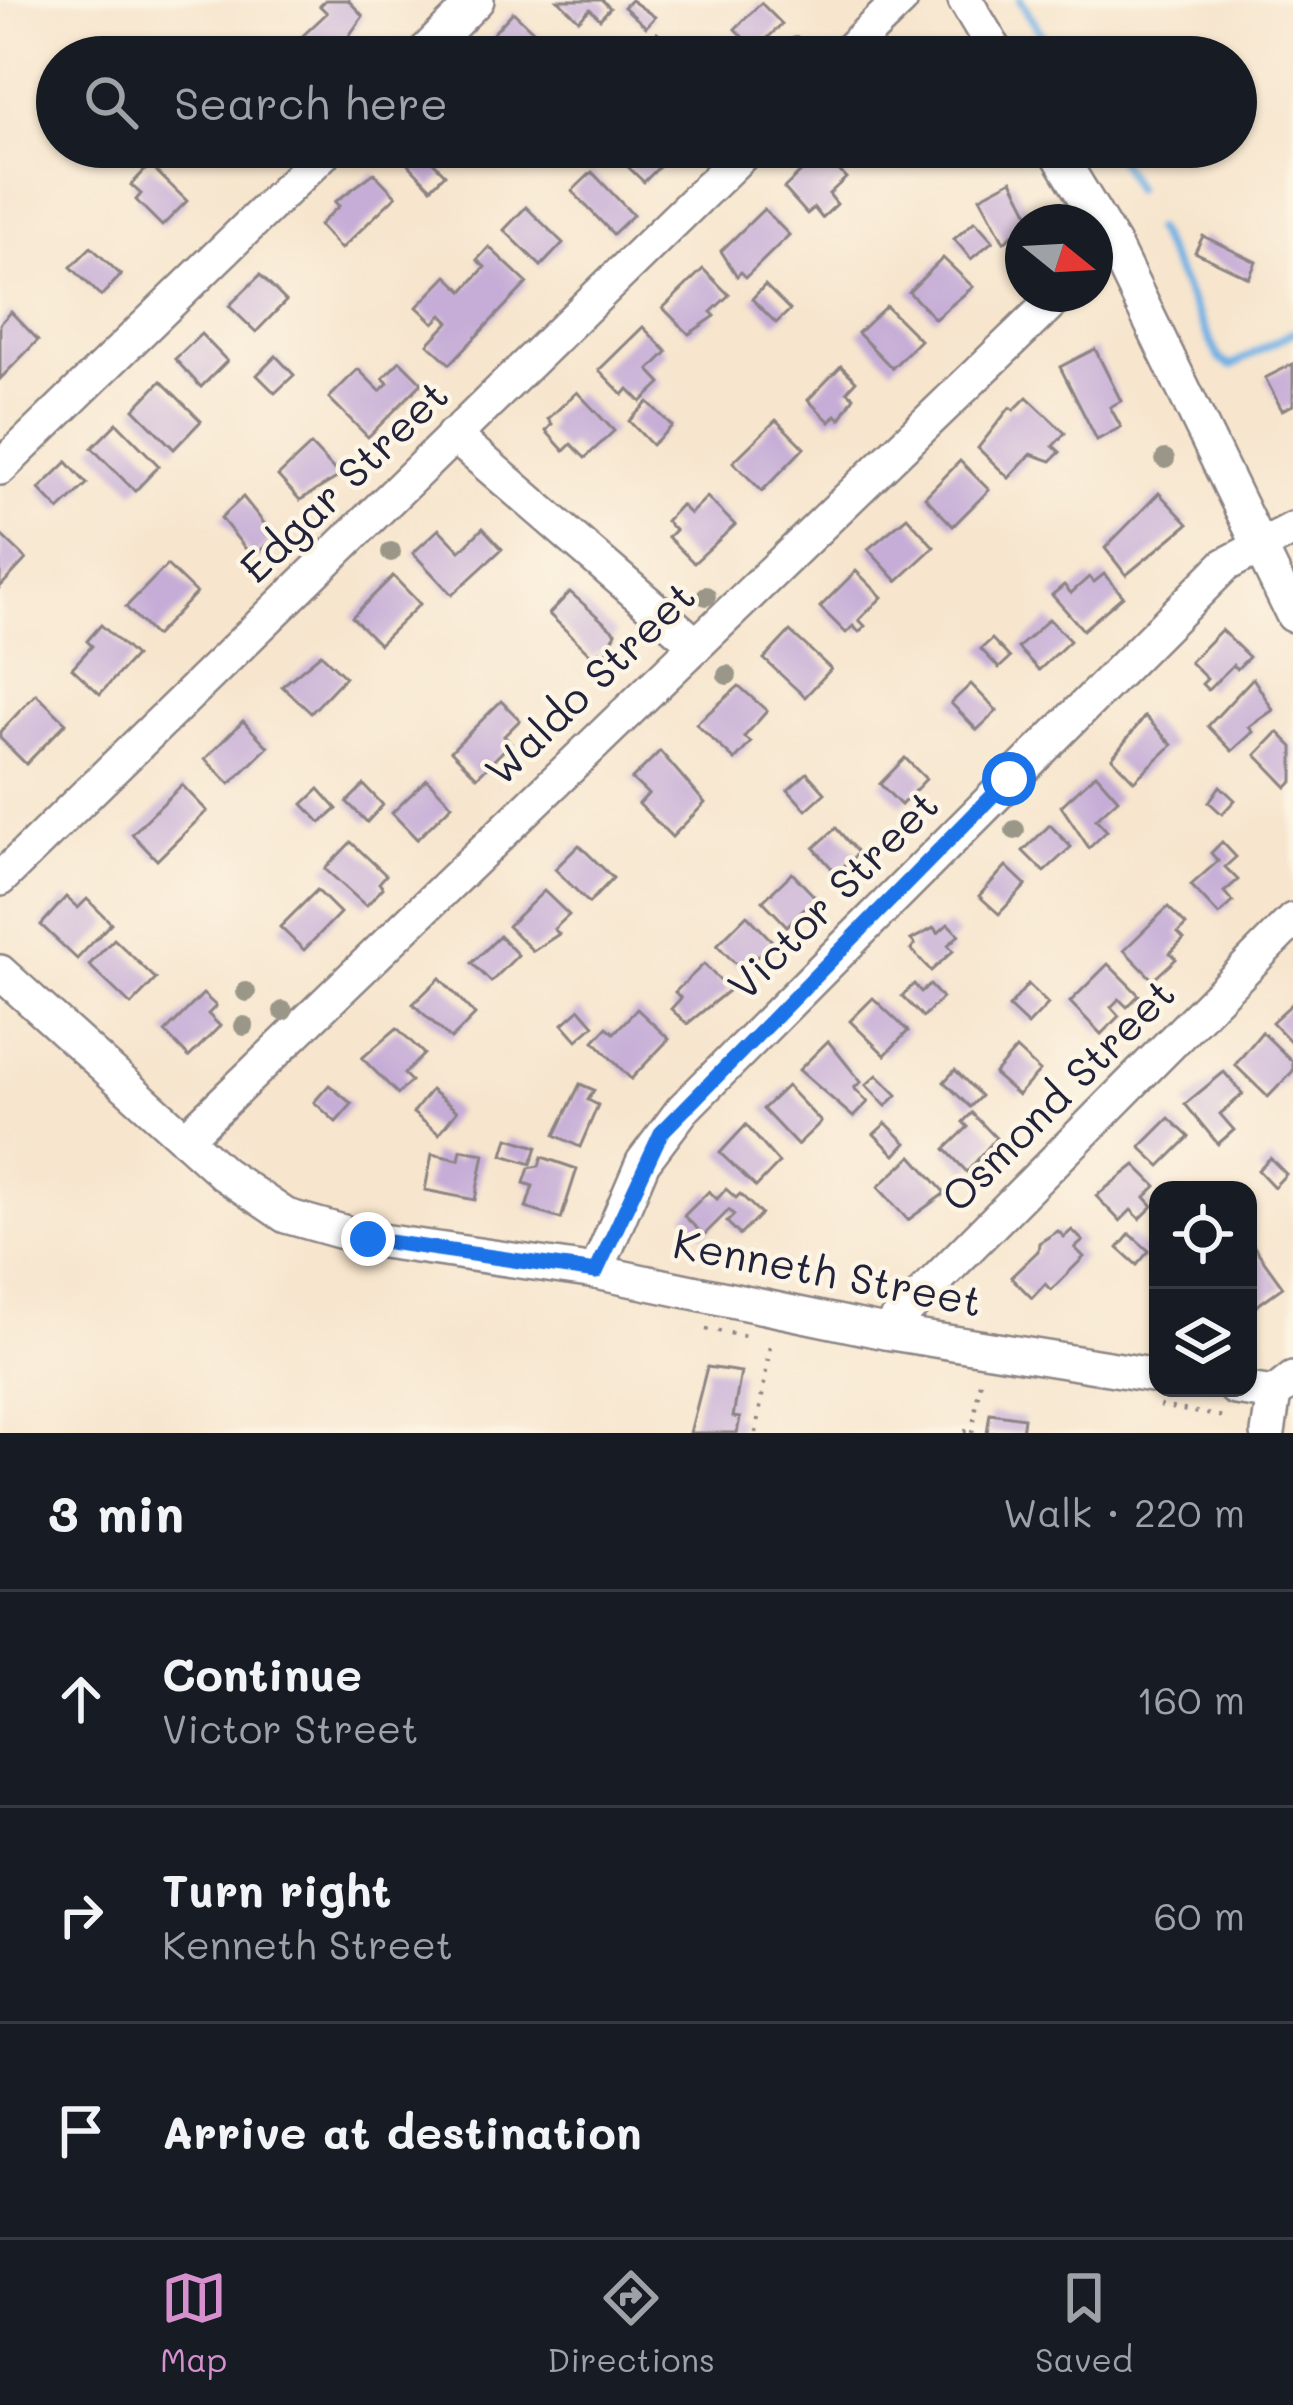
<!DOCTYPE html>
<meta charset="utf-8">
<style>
:root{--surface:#171b24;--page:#20242c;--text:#f1f3f6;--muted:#9ea1a6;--line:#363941;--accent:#d690ce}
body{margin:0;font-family:Mali,sans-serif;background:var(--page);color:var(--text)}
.controls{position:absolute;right:36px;bottom:36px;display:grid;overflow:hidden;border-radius:24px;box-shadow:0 3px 9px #0004}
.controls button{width:108px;height:108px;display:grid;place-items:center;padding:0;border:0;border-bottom:3px solid var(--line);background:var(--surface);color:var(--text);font:60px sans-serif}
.compass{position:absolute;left:1005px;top:204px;width:108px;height:108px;border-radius:50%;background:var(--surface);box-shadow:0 3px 9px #0004;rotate:108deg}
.stop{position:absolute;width:36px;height:36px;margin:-27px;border:9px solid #1a73e8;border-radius:50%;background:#fff}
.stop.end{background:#1a73e8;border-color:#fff;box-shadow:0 3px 12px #0008}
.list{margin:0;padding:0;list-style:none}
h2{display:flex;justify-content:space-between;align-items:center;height:156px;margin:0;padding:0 48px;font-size:51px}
h2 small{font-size:39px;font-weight:400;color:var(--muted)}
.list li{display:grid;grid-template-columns:78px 1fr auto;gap:36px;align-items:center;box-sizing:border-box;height:216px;padding:0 48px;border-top:3px solid var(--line)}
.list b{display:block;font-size:45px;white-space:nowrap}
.list p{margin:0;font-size:39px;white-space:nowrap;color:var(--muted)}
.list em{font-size:39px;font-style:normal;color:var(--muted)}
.icon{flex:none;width:66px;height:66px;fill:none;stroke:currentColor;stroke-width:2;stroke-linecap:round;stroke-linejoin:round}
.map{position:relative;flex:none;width:1293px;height:1433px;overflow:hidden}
.search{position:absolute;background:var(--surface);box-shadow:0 3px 9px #0004;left:36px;right:36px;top:36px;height:132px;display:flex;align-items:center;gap:30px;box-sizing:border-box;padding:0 42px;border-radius:66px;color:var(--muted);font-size:45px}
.sheet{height:804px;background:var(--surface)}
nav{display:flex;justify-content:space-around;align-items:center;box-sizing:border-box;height:168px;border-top:3px solid var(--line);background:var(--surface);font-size:33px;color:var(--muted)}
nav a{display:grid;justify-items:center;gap:6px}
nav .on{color:var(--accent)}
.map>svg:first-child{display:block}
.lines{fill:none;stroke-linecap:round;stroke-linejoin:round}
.stream{stroke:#6fb1e4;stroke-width:8}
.building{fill:#c6add7}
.minor-casing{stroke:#8c8484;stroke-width:38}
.path{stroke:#8c8484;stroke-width:4.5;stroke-dasharray:3 9;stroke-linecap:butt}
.minor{stroke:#fff;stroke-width:33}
.tree{fill:#9a9788}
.route{stroke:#1a73e8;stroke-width:15}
.labels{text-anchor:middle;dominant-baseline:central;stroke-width:9;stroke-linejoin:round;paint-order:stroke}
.street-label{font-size:42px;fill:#22223b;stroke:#fcf5e5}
</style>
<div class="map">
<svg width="1293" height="1433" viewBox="0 0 1293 1433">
<rect width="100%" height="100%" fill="#fcf5e5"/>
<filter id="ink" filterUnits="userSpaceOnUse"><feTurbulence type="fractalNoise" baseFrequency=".00833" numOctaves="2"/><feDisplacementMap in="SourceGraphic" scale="24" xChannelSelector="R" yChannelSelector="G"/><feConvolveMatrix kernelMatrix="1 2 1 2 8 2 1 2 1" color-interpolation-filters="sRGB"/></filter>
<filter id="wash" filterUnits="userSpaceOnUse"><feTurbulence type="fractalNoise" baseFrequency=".004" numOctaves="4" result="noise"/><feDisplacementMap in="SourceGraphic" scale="48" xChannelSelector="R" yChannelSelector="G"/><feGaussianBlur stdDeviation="2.7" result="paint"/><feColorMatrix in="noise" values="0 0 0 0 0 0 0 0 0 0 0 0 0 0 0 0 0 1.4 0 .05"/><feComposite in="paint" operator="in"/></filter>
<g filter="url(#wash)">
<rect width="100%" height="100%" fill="#f7e5cd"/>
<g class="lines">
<g class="stream">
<path d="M1020 0 1056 57"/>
<path d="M1112 147 1135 189"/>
<path d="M1155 229 1220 360 1231 366 1293 332"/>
</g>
</g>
<g id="blocks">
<g class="building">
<path d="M326 0H348L363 16 334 57H308L295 43 327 13 320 6Z"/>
<path d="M558 0H602L610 8 600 19 590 9 579 20Z"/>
<path d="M631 0 655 17 646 27 624 7Z"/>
<path d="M761 3 782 24 755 50 735 29Z"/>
<path d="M513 12 551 48 546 53 539 46 529 57H513L491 36Z"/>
<path d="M657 33 675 49 667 57H658L646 45Z"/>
<path d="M392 147H449L433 162 445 174 431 188Z"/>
<path d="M607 147H656L663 163 644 182Z"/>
<path d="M822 152 846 178 829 194 837 204 822 218 814 208 807 214 784 188Z"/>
<path d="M150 165 187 201 162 226 136 200 141 194 131 185Z"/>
<path d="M592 172 633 215 613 234 572 191Z"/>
<path d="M374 173 396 196 341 249 319 225 339 206 335 202Z"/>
<path d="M1012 180 1032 219 1004 242 980 197Z"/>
<path d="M526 207 563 243 541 266 504 230Z"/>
<path d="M764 209 789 235 746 277 741 272 737 276 721 251Z"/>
<path d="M975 221 993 241 971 259 954 239Z"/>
<path d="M1203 236 1256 262 1249 278 1195 252Z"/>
<path d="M91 247 121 275 101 296 71 267Z"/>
<path d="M489 247 527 283 450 364 428 344 449 322 442 315 434 323 417 307 447 276 463 291 485 267 477 260Z"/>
<path d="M943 258 973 287 935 319 909 292Z"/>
<path d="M703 269 729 295 711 312 715 316 689 334 663 308Z"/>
<path d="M260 275 286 301 256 332 229 306Z"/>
<path d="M765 285 790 310 776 323 752 299Z"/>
<path d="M886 306 920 340 892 368 858 333Z"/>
<path d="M11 312 38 340 0 379V324Z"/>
<path d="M643 327 667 352 649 370 661 383 641 402 628 389 623 395 599 370Z"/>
<path d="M201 334 227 361 201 387 175 359Z"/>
<path d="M1095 349 1121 401 1110 407 1121 427 1097 440 1060 367Z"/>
<path d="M276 356 294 375 275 393 257 375Z"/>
<path d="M400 361 422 383 368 437 329 398 358 369 380 391 388 383 383 378Z"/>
<path d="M1293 364V405L1282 410 1265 378Z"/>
<path d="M841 366 856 381 847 391 854 397 840 419 836 415 830 422 808 400Z"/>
<path d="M161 381 201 421 174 449 134 409Z"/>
<path d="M577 392 614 431 585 458 571 444 564 451 546 431 552 424 548 419Z"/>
<path d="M1027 397 1065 433 1053 446 1060 452 1051 461 1031 454 1009 478 978 448 1010 407 1014 410Z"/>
<path d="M648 402 672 426 652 445 629 421Z"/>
<path d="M776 420 804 448 762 491 733 462Z"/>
<path d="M117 423 159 466 135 491 92 448Z"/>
<path d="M311 445 340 476 300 500 278 476Z"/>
<path d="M960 461 989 490 953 526 925 497Z"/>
<path d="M67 462 87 484 59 510 39 489Z"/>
<path d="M1159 493 1188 524 1126 575 1105 548Z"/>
<path d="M243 497 275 537 253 558 221 518Z"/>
<path d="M707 497 735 525 694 563 668 537 675 530 666 521 681 505 690 514Z"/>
<path d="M907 517 934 547 897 581 868 549Z"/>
<path d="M483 528 502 549 452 595 413 553 439 529 460 551Z"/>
<path d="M0 534 26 559 0 587Z"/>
<path d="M167 565 196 593 155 636 126 607Z"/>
<path d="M856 571 882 597 859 620 865 626 859 632 853 626 846 633 820 607Z"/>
<path d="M1104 574 1123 596 1083 630 1052 595 1064 585 1071 593 1089 577 1094 582Z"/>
<path d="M393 576 420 604 379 644 352 617Z"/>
<path d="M570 592 616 633 604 656 599 651 593 657 549 614Z"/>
<path d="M1049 619 1070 641 1039 670 1018 648Z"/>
<path d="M101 625 135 656 100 694 72 668 92 646 87 641Z"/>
<path d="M1221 630 1249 657 1237 669 1233 665 1208 690 1202 684 1207 679 1190 662Z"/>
<path d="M790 631 831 669 805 697 764 659Z"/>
<path d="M992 639 1010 658 999 668 981 649Z"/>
<path d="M321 654 345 677 311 713 282 686Z"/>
<path d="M1253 678 1273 710 1249 727 1253 732 1232 751 1208 726Z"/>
<path d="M971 684 997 711 977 730 951 703Z"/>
<path d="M739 686 767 711 744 737 751 742 735 760 696 724Z"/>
<path d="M36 694 66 723 26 764 0 738V732Z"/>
<path d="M501 701 520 720 504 736 511 743 477 777 451 751Z"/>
<path d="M1145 716 1172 745 1134 781 1112 758Z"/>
<path d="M243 721 268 747 230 784 205 759Z"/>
<path d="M1278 732 1293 747V781L1287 787 1256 755Z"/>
<path d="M660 751 705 803 672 837 639 804 648 794 632 779Z"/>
<path d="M905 758 926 779 901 805 880 784Z"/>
<path d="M807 773 825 793 806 810 788 790Z"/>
<path d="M1096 774 1118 799 1096 819 1107 831 1089 848 1061 806Z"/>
<path d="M427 779 452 805 417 839 392 813Z"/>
<path d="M182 785 207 811 157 860 132 834Z"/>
<path d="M364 785 383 805 367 822 347 802Z"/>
<path d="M1220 786 1235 800 1222 814 1209 802Z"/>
<path d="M319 789 337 809 321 823 303 804Z"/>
<path d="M1050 825 1071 847 1044 872 1023 851Z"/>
<path d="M836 828 858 853 836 873 814 848Z"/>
<path d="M351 842 386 875 379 883 383 888 366 906 325 869Z"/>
<path d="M1222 842 1236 857 1225 867 1238 880 1224 892 1233 902 1219 915 1191 885 1218 861 1211 853Z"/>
<path d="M579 845 613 878 589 903 555 869Z"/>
<path d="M1006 866 1026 885 999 914 979 896Z"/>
<path d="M792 873 815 897 787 926 763 901Z"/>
<path d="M317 890 340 913 304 950 280 927Z"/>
<path d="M544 891 569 915 554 929 559 934 533 951 508 926Z"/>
<path d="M66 897 78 908 87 899 111 923 77 959 41 925Z"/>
<path d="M1168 907 1186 925 1178 933 1184 939 1170 953 1176 959 1153 980 1124 950Z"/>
<path d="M747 915 773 942 742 970 717 945Z"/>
<path d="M948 924 959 935 948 945 953 951 931 971 911 949 915 944 911 940 934 928 938 933Z"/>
<path d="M500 936 518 955 491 982 472 963Z"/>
<path d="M114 939 156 979 131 1005 89 965Z"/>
<path d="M704 964 729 990 687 1024 671 1009 681 998 675 992Z"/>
<path d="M1108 964 1139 995 1127 1007 1119 999 1111 1007 1119 1016 1101 1034 1070 1002Z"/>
<path d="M440 978 475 1015 451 1039 413 1004Z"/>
<path d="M914 984 921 992 930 985 942 998 923 1017 902 996Z"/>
<path d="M1028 984 1048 1004 1028 1025 1009 1007Z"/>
<path d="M203 994 216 1006 208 1014 220 1026 189 1057 165 1032Z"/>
<path d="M873 998 908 1031 885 1055 850 1021Z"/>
<path d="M1293 1003V1044L1272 1022Z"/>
<path d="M580 1009 594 1025 577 1040 563 1024Z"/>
<path d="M637 1009 669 1039 631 1079 594 1041 607 1027 614 1033Z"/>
<path d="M397 1028 424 1054 404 1074 411 1081 398 1094 362 1058Z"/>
<path d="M1262 1032 1293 1062V1071L1268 1097 1235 1065Z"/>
<path d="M828 1041 861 1082 854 1088 868 1102 853 1117 799 1070Z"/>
<path d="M1016 1049 1040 1071 1018 1095 994 1074Z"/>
<path d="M955 1070 981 1096 970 1107 944 1082Z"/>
<path d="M1224 1072 1243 1094 1220 1114 1234 1130 1218 1144 1185 1104Z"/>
<path d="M877 1075 897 1095 886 1106 866 1085Z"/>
<path d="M580 1084 594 1090 588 1100 598 1105 580 1147 555 1135Z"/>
<path d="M329 1085 352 1104 336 1122 314 1102Z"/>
<path d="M787 1086 821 1122 797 1145 763 1109Z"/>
<path d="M431 1090 457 1111 439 1134 413 1113Z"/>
<path d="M972 1113 996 1138 967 1172 945 1149 968 1127 963 1122Z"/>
<path d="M1169 1118 1189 1137 1160 1166 1140 1147Z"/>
<path d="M886 1123 906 1143 895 1155 874 1134Z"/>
<path d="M746 1125 779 1163 756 1187 720 1153Z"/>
<path d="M508 1138 537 1147 531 1164 503 1155Z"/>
<path d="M461 1150 484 1154 475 1200 425 1190 432 1154 459 1160Z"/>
<path d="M912 1156 945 1193 908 1220 878 1187Z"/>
<path d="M542 1157 577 1169 561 1219 526 1208 533 1186 524 1183 529 1168 539 1166Z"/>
<path d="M1270 1158 1286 1174 1274 1187 1258 1170Z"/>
<path d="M1135 1165 1156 1186 1145 1197 1153 1206 1140 1219 1131 1210 1120 1221 1096 1196Z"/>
<path d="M726 1189 736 1198 740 1194 761 1214 740 1235 727 1222 734 1215 729 1210 704 1235 684 1216 709 1191 717 1199Z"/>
<path d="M1072 1230 1083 1241 1075 1248 1084 1257 1051 1290 1045 1284 1032 1298 1011 1277 1038 1251 1039 1243 1058 1231 1064 1237Z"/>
<path d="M1130 1234 1149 1251 1137 1265 1118 1248Z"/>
<path d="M1252 1244 1283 1287 1248 1312V1246Z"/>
<path d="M707 1367 741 1372 733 1417 740 1418 737 1433H690Z"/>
<path d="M990 1413 1024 1418 1022 1433H987Z"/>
</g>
</g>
</g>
<g filter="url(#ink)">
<use href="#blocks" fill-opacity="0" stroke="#8c8484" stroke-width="3"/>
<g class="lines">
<defs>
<g id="minor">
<path d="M965 0 999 57"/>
<path d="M420 57 477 0"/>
<path d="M842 57 901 0"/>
<path d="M1054 147 1113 244 1293 615"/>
<path d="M453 435 694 643"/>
<path d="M0 468 330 147"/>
<path d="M0 879 750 147"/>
<path d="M0 972 224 1174 286 1216 368 1239 596 1272 885 1332 1158 1376"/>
<path d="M185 1139 1060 294"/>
<path d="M596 1272 643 1162 683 1109 1225 565 1293 529"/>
<path d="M885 1332 1293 920"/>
<path d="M1235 1388 1274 1394 1293 1379"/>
<path d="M1268 1433 1274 1394"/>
</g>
</defs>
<use href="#minor" class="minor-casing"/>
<g class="path">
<path d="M706 1329 752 1337"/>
<path d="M1159 1406 1225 1417"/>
<path d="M964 1431 976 1433"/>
<path d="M756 1433 771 1340"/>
<path d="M972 1433 981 1376"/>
</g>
<use href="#minor" class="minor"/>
</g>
<g class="tree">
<circle cx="796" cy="46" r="10"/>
<circle cx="1165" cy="459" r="10"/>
<circle cx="391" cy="552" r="10"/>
<circle cx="706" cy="596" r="10"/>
<circle cx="727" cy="675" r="10"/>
<circle cx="1015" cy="830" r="10"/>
<circle cx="246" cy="992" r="10"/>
<circle cx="283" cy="1011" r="10"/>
<circle cx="244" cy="1026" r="10"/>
</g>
</g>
<g class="lines" filter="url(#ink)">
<path class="route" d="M368 1239 596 1272 661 1133 1009 779"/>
</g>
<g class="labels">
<g class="street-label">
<text transform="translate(343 480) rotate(-44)">Edgar Street</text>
<text transform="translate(589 682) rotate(-44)">Waldo Street</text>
<text transform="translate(832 894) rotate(-45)">Victor Street</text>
<text transform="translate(1057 1094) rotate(-45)">Osmond Street</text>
<text transform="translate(828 1271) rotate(11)">Kenneth Street</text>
</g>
</g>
</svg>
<div class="controls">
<button><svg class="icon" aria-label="locate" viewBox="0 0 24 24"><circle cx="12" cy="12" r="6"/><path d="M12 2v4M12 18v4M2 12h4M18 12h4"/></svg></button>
<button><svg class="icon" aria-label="layers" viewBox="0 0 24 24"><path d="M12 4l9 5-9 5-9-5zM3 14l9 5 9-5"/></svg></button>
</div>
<svg class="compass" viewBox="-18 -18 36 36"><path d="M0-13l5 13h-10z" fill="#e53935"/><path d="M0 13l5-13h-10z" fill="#9ea1a6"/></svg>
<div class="stop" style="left:1009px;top:779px"></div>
<div class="stop end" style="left:368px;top:1239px"></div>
<div class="search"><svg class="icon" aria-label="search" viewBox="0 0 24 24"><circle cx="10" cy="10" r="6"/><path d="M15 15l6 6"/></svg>Search here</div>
</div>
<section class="sheet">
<h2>3 min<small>Walk · 220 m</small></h2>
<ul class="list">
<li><svg class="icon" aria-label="ahead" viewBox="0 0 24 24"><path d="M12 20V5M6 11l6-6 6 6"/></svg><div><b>Continue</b><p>Victor Street</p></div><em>160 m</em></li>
<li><svg class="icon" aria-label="right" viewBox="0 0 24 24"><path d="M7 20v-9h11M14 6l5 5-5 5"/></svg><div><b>Turn right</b><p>Kenneth Street</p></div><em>60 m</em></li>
<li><svg class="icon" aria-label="arrive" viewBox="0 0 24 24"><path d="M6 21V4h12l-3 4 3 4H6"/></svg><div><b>Arrive at destination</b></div></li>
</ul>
</section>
<nav>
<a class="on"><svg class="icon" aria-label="map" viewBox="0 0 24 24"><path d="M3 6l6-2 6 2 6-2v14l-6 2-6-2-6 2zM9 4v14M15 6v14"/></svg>Map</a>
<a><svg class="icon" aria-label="directions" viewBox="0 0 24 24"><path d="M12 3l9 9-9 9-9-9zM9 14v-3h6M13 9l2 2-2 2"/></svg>Directions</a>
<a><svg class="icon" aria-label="saved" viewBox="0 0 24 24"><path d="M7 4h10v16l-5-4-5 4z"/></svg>Saved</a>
</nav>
